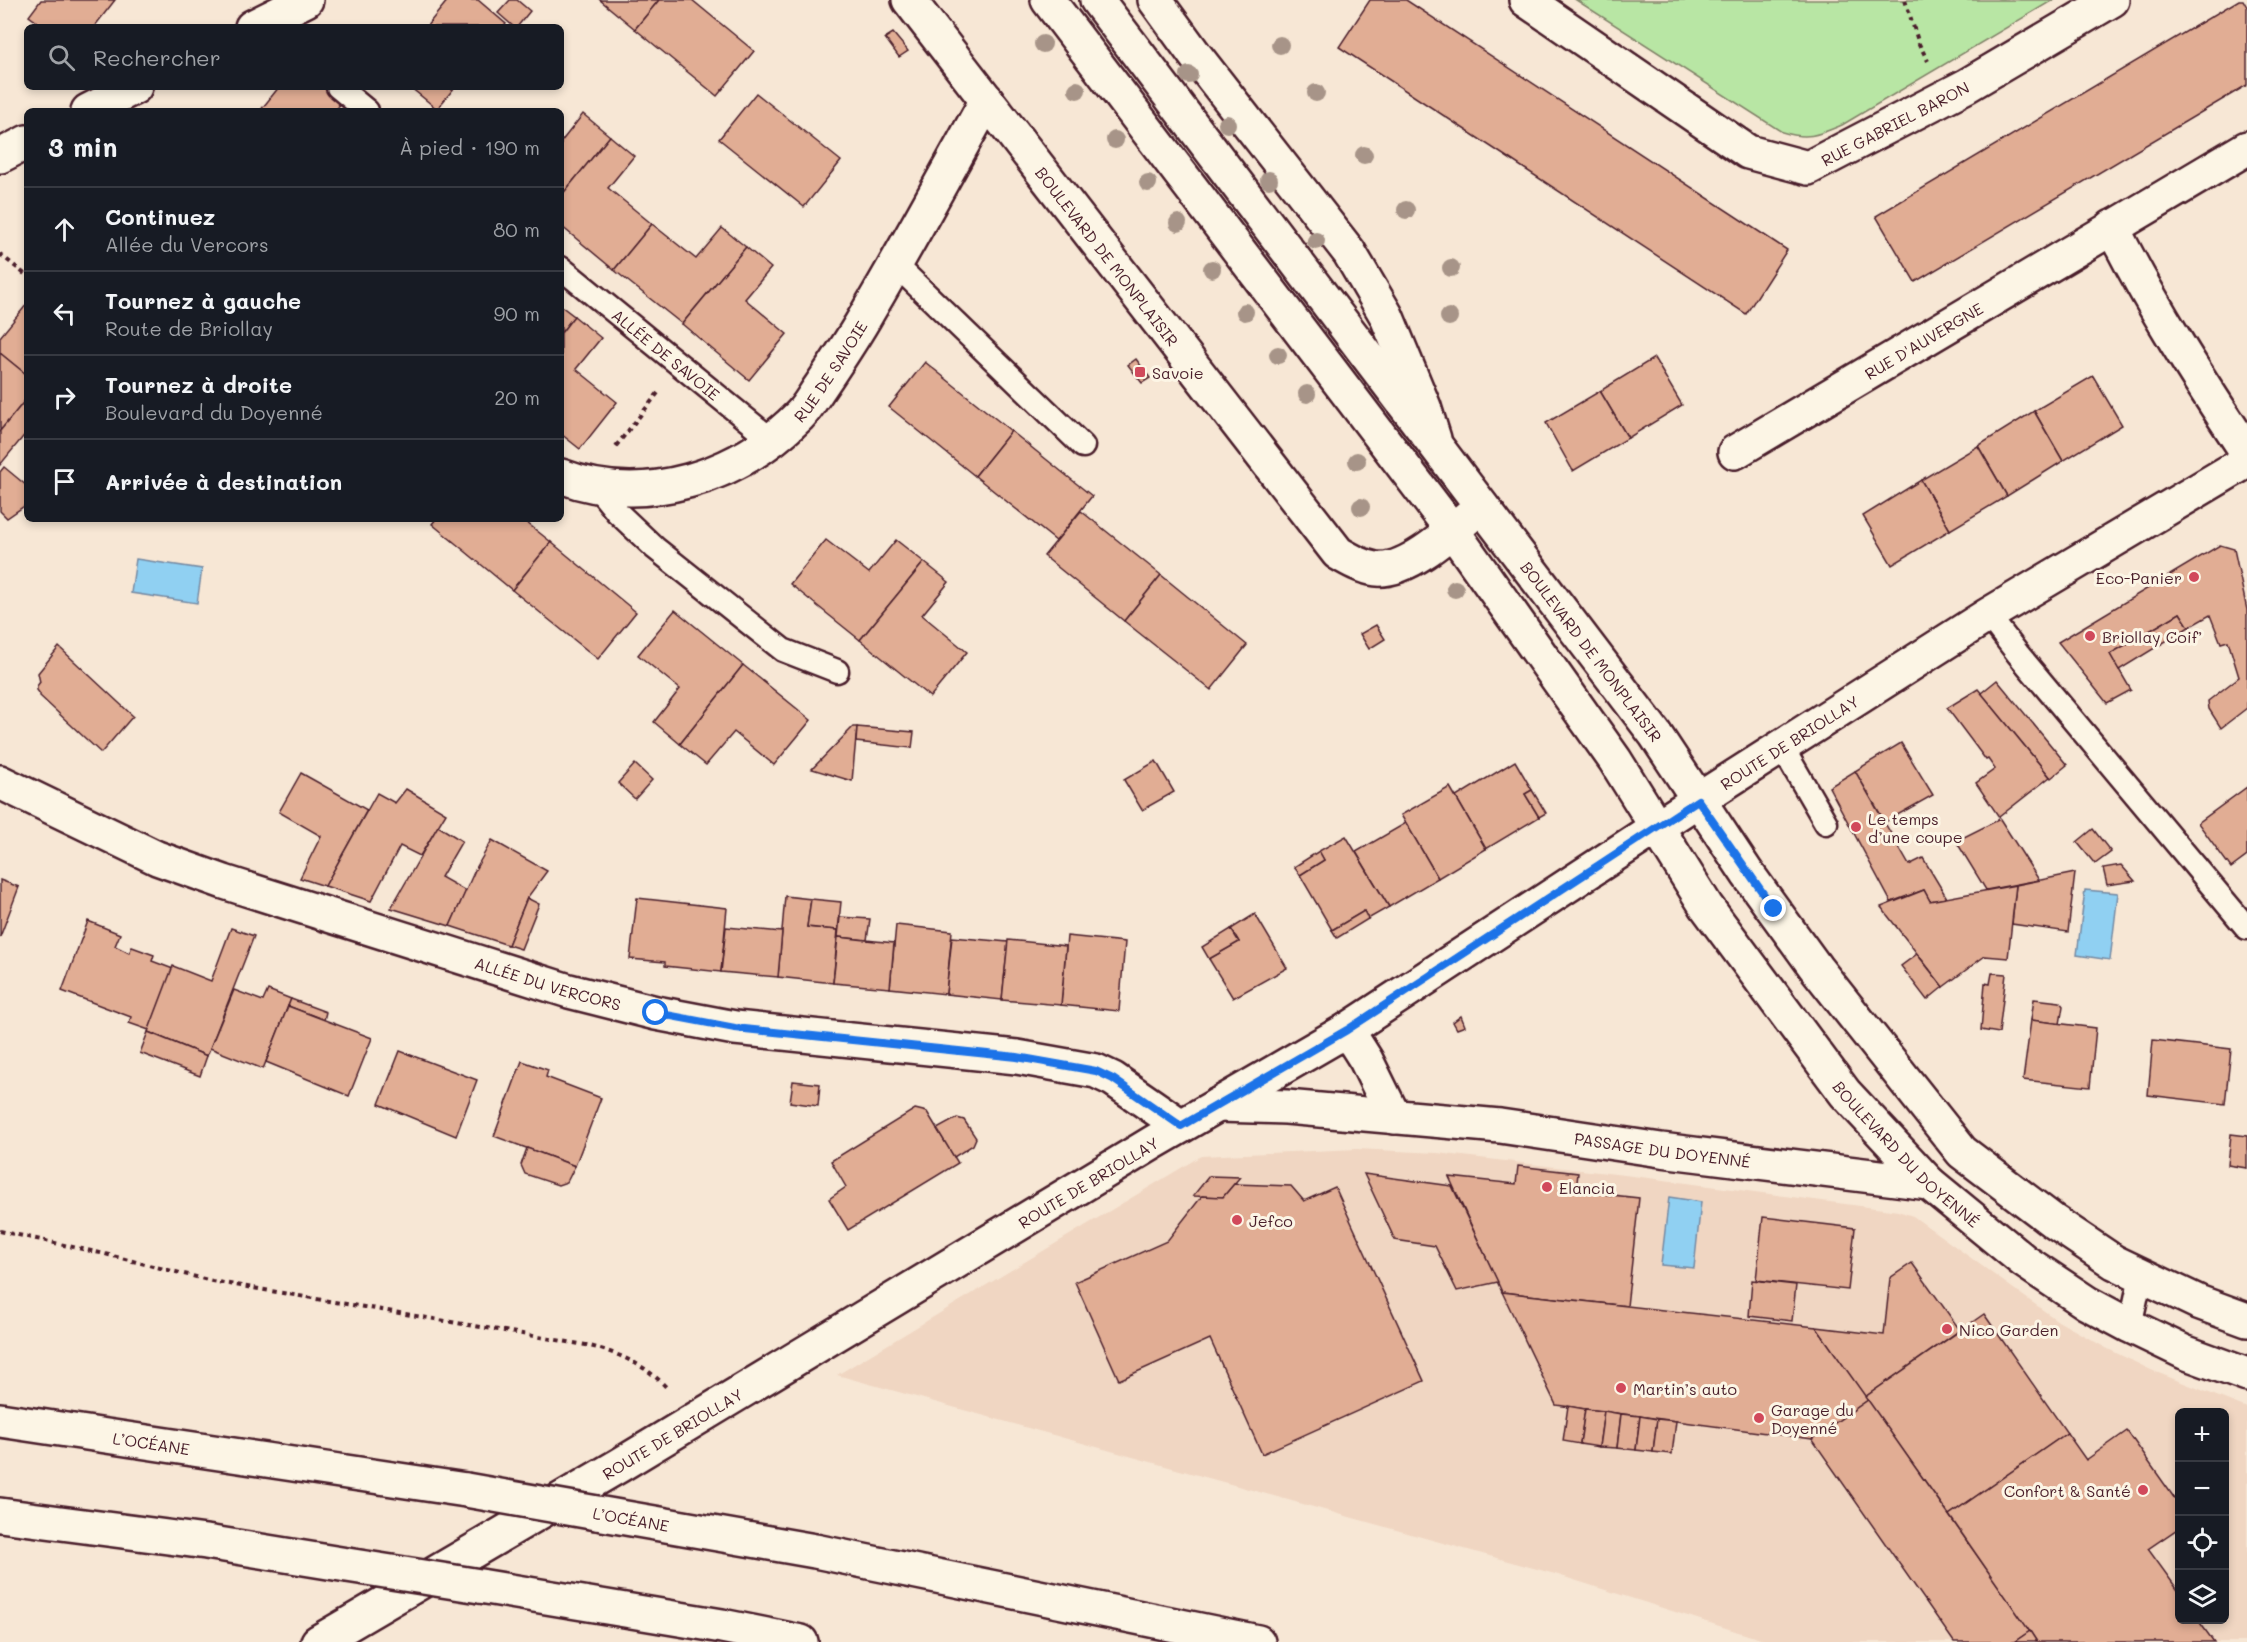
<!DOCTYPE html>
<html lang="fr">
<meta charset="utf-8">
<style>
:root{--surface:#171b24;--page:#20242c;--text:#f1f3f6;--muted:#9ea1a6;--line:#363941}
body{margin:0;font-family:Mali,sans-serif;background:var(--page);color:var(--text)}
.controls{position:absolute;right:18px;bottom:18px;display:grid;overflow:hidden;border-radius:9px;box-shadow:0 3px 9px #0003}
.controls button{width:54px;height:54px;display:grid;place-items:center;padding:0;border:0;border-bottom:2px solid var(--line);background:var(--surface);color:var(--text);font:30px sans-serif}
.stop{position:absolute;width:18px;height:18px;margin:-14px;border:4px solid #1a73e8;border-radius:50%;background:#fff}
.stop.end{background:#1a73e8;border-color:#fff;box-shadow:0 2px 6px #0008}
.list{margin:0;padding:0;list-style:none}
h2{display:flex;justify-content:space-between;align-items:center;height:78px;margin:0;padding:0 24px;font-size:26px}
h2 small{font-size:20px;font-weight:400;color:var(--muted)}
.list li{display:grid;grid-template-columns:39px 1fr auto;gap:18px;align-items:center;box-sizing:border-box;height:84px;padding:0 24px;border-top:2px solid var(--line)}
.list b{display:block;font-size:22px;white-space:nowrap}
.list p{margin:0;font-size:20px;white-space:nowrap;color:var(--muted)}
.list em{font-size:20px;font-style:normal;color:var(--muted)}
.icon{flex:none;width:33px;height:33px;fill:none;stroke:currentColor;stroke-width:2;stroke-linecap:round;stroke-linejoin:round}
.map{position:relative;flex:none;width:2247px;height:1642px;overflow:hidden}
.search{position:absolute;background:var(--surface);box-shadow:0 3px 9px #0003;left:24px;top:24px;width:540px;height:66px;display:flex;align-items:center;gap:15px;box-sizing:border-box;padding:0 21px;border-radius:9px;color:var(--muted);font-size:22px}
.panel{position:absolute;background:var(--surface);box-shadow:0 3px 9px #0003;left:24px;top:108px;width:540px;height:414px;border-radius:9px}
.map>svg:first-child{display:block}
.built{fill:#f0d6c2;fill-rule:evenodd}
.green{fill:#b8e6a4;stroke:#818268;stroke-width:1.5}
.water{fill:#90d0f2;stroke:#7489a2;stroke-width:1.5}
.building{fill:#e1ad94;stroke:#4a1f2b;stroke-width:1.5}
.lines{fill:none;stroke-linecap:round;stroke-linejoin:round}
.service-casing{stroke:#4a1f2b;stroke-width:27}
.minor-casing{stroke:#4a1f2b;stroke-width:38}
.tertiary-casing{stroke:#4a1f2b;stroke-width:38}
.secondary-casing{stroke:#4a1f2b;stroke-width:38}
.motorway-casing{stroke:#4a1f2b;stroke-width:38}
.path{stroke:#4a1f2b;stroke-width:4;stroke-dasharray:4.5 4.5;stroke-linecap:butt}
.service{stroke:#fcf5e5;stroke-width:22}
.minor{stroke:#fcf5e5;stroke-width:33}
.tertiary{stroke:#fcf5e5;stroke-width:33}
.secondary{stroke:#fcf5e5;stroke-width:33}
.motorway{stroke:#fcf5e5;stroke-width:33}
.motorway-bridge-casing{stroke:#4a1f2b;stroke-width:38;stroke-linecap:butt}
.motorway-bridge{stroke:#fcf5e5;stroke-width:33}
.tree{fill:#a79488}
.route{stroke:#1a73e8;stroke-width:8}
.poi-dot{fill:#d1495b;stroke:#fcf5e5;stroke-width:2}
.labels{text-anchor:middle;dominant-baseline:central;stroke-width:6;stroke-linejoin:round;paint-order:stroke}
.street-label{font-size:16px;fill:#4a1f2b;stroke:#fcf5e5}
.poi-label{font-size:16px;fill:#4a1f2b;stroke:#fcf5e5;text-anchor:start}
</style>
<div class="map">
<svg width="2247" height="1642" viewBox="0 0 2247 1642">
<rect width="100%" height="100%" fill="#f7e7d5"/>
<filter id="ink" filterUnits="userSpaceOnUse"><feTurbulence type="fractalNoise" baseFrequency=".0167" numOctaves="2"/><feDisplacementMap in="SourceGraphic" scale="12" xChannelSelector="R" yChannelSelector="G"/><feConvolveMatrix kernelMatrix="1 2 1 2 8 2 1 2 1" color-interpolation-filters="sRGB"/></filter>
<g filter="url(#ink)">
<path class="built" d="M1357 1149 1437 1153 1641 1177 1898 1211 1913 1216 2058 1321 2106 1348 2151 1370 2247 1408V1642H1770L1555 1574 837 1375 1201 1156ZM2180 1412H2224V1620H2180Z"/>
<path class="green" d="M1576 0H2053L1842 125C1818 135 1808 140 1782 132Z"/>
<g class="water">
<path d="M136 559 202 569 197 603 131 593Z"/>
<path d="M2085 890 2118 893 2110 960 2077 955Z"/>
<path d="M1669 1197 1701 1202 1694 1268 1661 1265Z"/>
</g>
<g class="building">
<path d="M41 0H115L94 27H44L29 16Z"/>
<path d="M448 0H478L506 24 504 27H426Z"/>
<path d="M510 0H517L530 11 517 27H514L498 13Z"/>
<path d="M600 0H659L635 29Z"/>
<path d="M659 0H692L754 51 717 96 635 29Z"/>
<path d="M1370 0H1406L1787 250 1746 314 1339 47Z"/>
<path d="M2239 0H2243L2247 7V85L1915 282 1876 216Z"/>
<path d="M893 33 908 51 899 57 885 38Z"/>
<path d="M279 87H323L342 102 335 111H260Z"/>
<path d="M410 87H455L437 109Z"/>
<path d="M756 93 841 161 804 207 719 139Z"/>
<path d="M583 114 610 136 561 196V142Z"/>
<path d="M610 136 634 156 608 188 652 224 614 270 561 226V196Z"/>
<path d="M652 224 696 259 722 228 746 247 682 324 614 270Z"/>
<path d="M746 247 771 268 745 299 787 334 749 380 682 324Z"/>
<path d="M27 304V375L0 353V337Z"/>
<path d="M561 306 574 316 561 333Z"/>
<path d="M574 316 601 338 576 369 617 402 580 449 561 434V333Z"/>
<path d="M0 353 27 375V398L0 431Z"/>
<path d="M1654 358 1682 405 1628 438 1600 391Z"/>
<path d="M1136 359 1150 378 1142 383 1128 365Z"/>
<path d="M925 362 1011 431 975 476 889 407Z"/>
<path d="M2093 376 2122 425 2063 461 2034 411Z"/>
<path d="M1600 391 1628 438 1573 471 1546 423Z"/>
<path d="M27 398V432L0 465V431Z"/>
<path d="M2034 411 2063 461 2007 496 1978 446Z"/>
<path d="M1011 431 1092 496 1056 541 975 476Z"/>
<path d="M1978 446 2007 496 1950 530 1921 480Z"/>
<path d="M4 467 27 486V504L7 518 0 511V472Z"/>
<path d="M1921 480 1950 530 1892 565 1863 516Z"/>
<path d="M1081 511 1161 575 1124 621 1044 556Z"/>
<path d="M436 519H522L551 542 512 590 432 524Z"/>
<path d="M826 540 869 573 896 540 924 562 860 640 790 584Z"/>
<path d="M551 542 636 612 598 659 512 590Z"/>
<path d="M2220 545 2234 549 2247 610V708L2221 728 2209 709 2208 701 2239 677 2228 641 2221 643 2210 615 2189 627 2180 613 2110 654 2131 690 2107 703 2058 642Z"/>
<path d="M924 562 949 582 922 615 967 652 930 697 860 640Z"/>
<path d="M1161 575 1247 645 1211 690 1124 621Z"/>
<path d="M675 610 743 665 680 744 654 722 680 689 638 655Z"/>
<path d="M2180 613 2189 627 2119 670 2110 654Z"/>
<path d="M1376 625 1385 639 1369 649 1360 634Z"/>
<path d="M59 647 133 716 101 753 40 696V694L37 690V686L40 682 38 673Z"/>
<path d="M743 665 811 720 774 765 734 732 706 765 680 744Z"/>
<path d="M1997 680 2067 765 2051 778 1981 693Z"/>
<path d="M1978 689 2050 777 1999 817 1976 783 1995 769 1988 759 1986 760 1947 708Z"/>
<path d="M853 727H857L852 781 812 769Z"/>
<path d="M857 727 914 732 912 748 856 742Z"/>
<path d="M1901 743 1933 795 1885 822 1855 771Z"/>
<path d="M1156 761 1174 792 1142 810 1124 780Z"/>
<path d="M1515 761 1532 790 1525 794 1539 817 1486 849 1456 797Z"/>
<path d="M635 764 652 780 635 799 618 783Z"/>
<path d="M1855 771 1909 865 1923 858 1947 898 1930 901 1924 890 1891 902 1829 787Z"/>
<path d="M301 773 367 810 325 886 300 878 321 836 279 812Z"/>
<path d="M1450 787 1486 849 1438 878 1401 815Z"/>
<path d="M2247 787V856L2231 868 2198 823Z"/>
<path d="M406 789 446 813 420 856 400 846 371 901 325 886 377 793 395 803Z"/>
<path d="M1532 790 1546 813 1539 817 1525 794Z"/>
<path d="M2000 819 2039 880 1986 890 1956 841Z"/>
<path d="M1406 823 1438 878 1389 907 1356 852Z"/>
<path d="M438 826 462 841 441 877 466 891 450 926 391 908Z"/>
<path d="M2093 829 2111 852 2095 864 2077 842Z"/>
<path d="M1346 836 1389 907 1368 919 1364 911 1332 930 1300 875 1324 860 1319 851Z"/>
<path d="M492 840 547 871 527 898 508 945 450 926 475 870Z"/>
<path d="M1319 851 1324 860 1300 875 1294 867Z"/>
<path d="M2121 865 2135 881 2107 885 2103 868Z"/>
<path d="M2075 873 2068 932 2012 924 2016 885Z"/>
<path d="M0 880 19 887 0 937Z"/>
<path d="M2016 885 2008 958 1985 956 1943 987 1881 907 1924 890 1930 901Z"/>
<path d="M785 896 811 899 807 927 838 930 833 983 778 977Z"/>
<path d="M527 898 539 904 521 949 508 945Z"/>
<path d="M637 898 727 908 721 972 665 966V962L630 959Z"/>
<path d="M811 899 841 902 838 930 807 927Z"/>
<path d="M1364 911 1368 919 1337 938 1332 930Z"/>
<path d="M1255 914 1287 968 1233 998 1209 959 1239 942 1231 929Z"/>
<path d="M840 917 870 919 867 940 838 937Z"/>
<path d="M88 921 120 934 115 946 129 953 132 947 154 955 152 961 173 969 149 1030 129 1023 131 1017 62 991Z"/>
<path d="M896 925 952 931 946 994 890 988Z"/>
<path d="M726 927 782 932 778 977 721 972Z"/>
<path d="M231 928 254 936 207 1056 148 1032 173 966 211 981Z"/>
<path d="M1231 929 1239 942 1209 959 1202 947Z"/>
<path d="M1067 936 1125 942 1119 1011 1061 1005Z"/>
<path d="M838 937 894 943 890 988 833 983Z"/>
<path d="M952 937 1008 942 1002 1000 946 994Z"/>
<path d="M1008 940 1066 946 1061 1005 1002 1000Z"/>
<path d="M1917 954 1943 987 1927 1000 1901 966Z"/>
<path d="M1992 973 2006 974 1999 1033 1981 1030 1985 983 1990 984Z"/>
<path d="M234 990 263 1001 268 990 291 999 263 1069 210 1048Z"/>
<path d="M291 999 326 1012 324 1020 288 1006Z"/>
<path d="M2034 999 2060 1002 2063 1006 2060 1024 2031 1020Z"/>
<path d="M288 1006 372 1038 349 1096 266 1062Z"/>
<path d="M1461 1016 1465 1026 1457 1029 1453 1022Z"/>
<path d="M2031 1020 2096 1028 2090 1087 2023 1080Z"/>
<path d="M148 1032 207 1056 200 1076 140 1053Z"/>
<path d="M2153 1040 2231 1049 2225 1104 2148 1095Z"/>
<path d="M400 1051 477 1080 456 1136 379 1104Z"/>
<path d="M522 1061 548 1070 546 1077 601 1098 575 1166 494 1136Z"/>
<path d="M793 1081 820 1084 818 1106 790 1102Z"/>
<path d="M915 1109 927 1112 958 1163 848 1230 829 1199 846 1187 831 1161Z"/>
<path d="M957 1118 964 1120 976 1138 973 1145 954 1157 937 1129Z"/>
<path d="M2231 1134 2247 1136V1168L2228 1165Z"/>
<path d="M527 1148 575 1166 567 1182 558 1185 525 1174 521 1165Z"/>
<path d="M1518 1166 1578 1173 1576 1191 1639 1198 1627 1306 1502 1292 1449 1177 1516 1184Z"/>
<path d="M1364 1174 1452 1186 1498 1282 1457 1291 1435 1246 1395 1240Z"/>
<path d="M1209 1176 1240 1177 1223 1197 1193 1196Z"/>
<path d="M1234 1184 1291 1186 1304 1201 1335 1187 1424 1381 1262 1454 1210 1339 1119 1380 1075 1282 1167 1241 1202 1196 1223 1197Z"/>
<path d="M1763 1217 1855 1228 1848 1290 1756 1280Z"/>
<path d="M1912 1263 1960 1330 1865 1397 1816 1327 1884 1335 1890 1278Z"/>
<path d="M1752 1280 1796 1285 1792 1321 1749 1316Z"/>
<path d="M1502 1292 1816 1327 1868 1400 1812 1439 1556 1405Z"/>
<path d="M1984 1314 2067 1433 1949 1515 1865 1397Z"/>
<path d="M1868 1400 2030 1631 2014 1642H1954L1812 1439Z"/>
<path d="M1568 1406 1585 1409 1580 1444 1563 1441Z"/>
<path d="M1585 1409 1604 1411 1599 1447 1580 1444Z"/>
<path d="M1604 1411 1621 1414 1617 1448 1599 1447Z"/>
<path d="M1621 1414 1640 1416 1636 1450 1617 1448Z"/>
<path d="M1640 1416 1657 1419 1653 1452 1636 1450Z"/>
<path d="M1657 1419 1676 1421 1672 1454 1653 1452Z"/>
<path d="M2127 1431 2180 1506V1527L2148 1549 2180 1593V1620H2198L2214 1642H2037L1949 1515 2067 1433 2086 1460Z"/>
<path d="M2030 1631 2037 1642H2014Z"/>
</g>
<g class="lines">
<defs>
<g id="service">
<path d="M338 87 367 111"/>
<path d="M896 265 1083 446"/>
<path id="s1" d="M561 268 773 441"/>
<path d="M596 486 617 512 655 548 783 650 837 671"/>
<path d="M1988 615 2018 654 2247 928"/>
<path d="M1782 747 1826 823"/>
<path d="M2130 1326 2141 1276"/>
</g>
<g id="minor">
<path id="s2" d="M909 0 1338 553C1350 560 1362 567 1376 569 1409 573 1457 526 1481 506"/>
<path d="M1155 0 1195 55 1349 252 1386 315 1424 407 1434 439"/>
<path id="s3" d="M1526 0 1748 152 1808 168 1966 86 2112 0"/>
<path d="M252 27 306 0"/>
<path d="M88 111 135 87"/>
<path d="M0 156 27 142"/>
<path d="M2112 227C2151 305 2199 380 2247 452"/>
<path id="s4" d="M1735 452 2247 148"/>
<path id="s5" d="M561 476C644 508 738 477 799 416 807 408 813 397 820 387 837 362 854 337 869 310 910 241 948 170 987 100"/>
<path id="s6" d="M0 782 157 858 224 882 569 991 656 1013 735 1028 1017 1057 1096 1071 1113 1079 1181 1126"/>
<path d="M1347 1030 1366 1060 1394 1117"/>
<path id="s7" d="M1218 1105 1286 1107 1500 1126 1661 1150 1929 1183"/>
</g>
<g id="tertiary">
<path id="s8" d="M318 1642 620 1465 1154 1142 1347 1030 1698 800 1988 615 2247 461"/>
</g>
<g id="secondary">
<path id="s9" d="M1048 0 1452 530 1615 760 1706 906 1845 1093 1929 1183 2024 1261 2087 1303 2130 1326 2184 1352 2247 1375"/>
<path id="s10" d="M1097 0 1655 734 1747 873 1816 968 1962 1152 2053 1221 2114 1262 2198 1302 2247 1320"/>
</g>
<g id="motorway">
<path id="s11" d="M0 1420 466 1490"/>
<path d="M597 1513 815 1551 1258 1642"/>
<path d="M0 1515 206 1542 347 1565"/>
<path d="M480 1586 722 1626 801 1642"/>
</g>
</defs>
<use href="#service" class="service-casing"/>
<use href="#minor" class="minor-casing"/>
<use href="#tertiary" class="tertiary-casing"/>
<use href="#secondary" class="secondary-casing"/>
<use href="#motorway" class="motorway-casing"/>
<g class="path">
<path d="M1905 0 1919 44 1928 61"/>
<path d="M0 254 27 276"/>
<path d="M616 446 658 393"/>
<path d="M0 1231 105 1254 212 1281 586 1345C618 1353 645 1364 667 1388"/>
</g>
<use href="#service" class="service"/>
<use href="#minor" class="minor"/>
<use href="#tertiary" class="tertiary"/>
<use href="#secondary" class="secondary"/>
<use href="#motorway" class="motorway"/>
<defs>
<g id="motorway-bridge">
<path d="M466 1490 597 1513"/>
<path d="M347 1565 480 1586"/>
</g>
</defs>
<use href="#motorway-bridge" class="motorway-bridge-casing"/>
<use href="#motorway-bridge" class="motorway-bridge"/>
</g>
<g class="tree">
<circle cx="1043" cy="44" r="9"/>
<circle cx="1280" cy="45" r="9"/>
<circle cx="1189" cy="75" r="9"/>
<circle cx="1077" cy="90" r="9"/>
<circle cx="1316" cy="93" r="9"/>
<circle cx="1227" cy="124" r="9"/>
<circle cx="1115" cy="140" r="9"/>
<circle cx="1364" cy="155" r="9"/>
<circle cx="1269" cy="180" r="9"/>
<circle cx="1148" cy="183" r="9"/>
<circle cx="1406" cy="210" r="9"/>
<circle cx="1178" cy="223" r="9"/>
<circle cx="1316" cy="241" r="9"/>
<circle cx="1451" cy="268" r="9"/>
<circle cx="1212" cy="269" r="9"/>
<circle cx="1245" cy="312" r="9"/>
<circle cx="1449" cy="317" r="9"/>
<circle cx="1278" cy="355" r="9"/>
<circle cx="1307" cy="394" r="9"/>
<circle cx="1357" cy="461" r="9"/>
<circle cx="1361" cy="507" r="9"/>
<circle cx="1455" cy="589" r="9"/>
</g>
</g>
<g class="lines" filter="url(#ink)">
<path class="route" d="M656 1013 735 1028 1017 1057 1096 1071 1113 1079 1181 1126 1347 1030 1698 800 1774 909"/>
</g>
<g class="poi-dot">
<rect x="1134" y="366" width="12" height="12" rx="3"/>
<circle cx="2194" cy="577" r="6"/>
<circle cx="2090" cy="636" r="6"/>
<circle cx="1856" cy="827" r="6"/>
<circle cx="1547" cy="1187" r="6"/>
<circle cx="1237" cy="1220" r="6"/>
<circle cx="1947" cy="1329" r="6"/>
<circle cx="1621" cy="1388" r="6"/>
<circle cx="1759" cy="1418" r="6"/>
<circle cx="2143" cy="1490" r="6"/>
</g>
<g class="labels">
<g class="street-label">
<text stroke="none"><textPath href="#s3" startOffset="429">RUE GABRIEL BARON</textPath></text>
<text stroke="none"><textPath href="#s2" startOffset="324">BOULEVARD DE MONPLAISIR</textPath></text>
<text stroke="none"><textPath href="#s4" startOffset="219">RUE D'AUVERGNE</textPath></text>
<text stroke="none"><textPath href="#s1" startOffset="136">ALLÉE DE SAVOIE</textPath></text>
<text stroke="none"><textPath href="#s5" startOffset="314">RUE DE SAVOIE</textPath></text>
<text stroke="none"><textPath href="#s10" startOffset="818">BOULEVARD DE MONPLAISIR</textPath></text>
<text stroke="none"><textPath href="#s8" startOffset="1725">ROUTE DE BRIOLLAY</textPath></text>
<text stroke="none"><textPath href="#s6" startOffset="585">ALLÉE DU VERCORS</textPath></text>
<text stroke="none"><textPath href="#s7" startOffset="447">PASSAGE DU DOYENNÉ</textPath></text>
<text stroke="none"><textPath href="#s9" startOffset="1440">BOULEVARD DU DOYENNÉ</textPath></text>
<text stroke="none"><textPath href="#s8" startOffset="897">ROUTE DE BRIOLLAY</textPath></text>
<text stroke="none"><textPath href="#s8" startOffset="411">ROUTE DE BRIOLLAY</textPath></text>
<text stroke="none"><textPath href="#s11" startOffset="153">L’OCÉANE</textPath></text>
<text transform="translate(631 1519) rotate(10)">L’OCÉANE</text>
</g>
<g class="poi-label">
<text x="1152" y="372">Savoie</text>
<text x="2182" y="577" text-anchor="end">Eco-Panier</text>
<text x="2102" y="636">Briollay Coif’</text>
<text x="1868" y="818">Le temps<tspan x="1868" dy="18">d’une coupe</tspan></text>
<text x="1559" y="1187">Elancia</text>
<text x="1249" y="1220">Jefco</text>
<text x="1959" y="1329">Nico Garden</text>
<text x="1633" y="1388">Martin’s auto</text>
<text x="1771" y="1409">Garage du<tspan x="1771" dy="18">Doyenné</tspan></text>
<text x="2131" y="1490" text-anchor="end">Confort &amp; Santé</text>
</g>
</g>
</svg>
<div class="controls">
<button>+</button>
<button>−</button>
<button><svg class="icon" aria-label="locate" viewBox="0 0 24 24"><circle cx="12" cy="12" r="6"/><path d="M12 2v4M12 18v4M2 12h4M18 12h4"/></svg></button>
<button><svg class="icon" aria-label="layers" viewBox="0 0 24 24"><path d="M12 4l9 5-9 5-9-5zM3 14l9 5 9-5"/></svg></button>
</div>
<div class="stop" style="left:656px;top:1013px"></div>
<div class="stop end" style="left:1774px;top:909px"></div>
<div class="search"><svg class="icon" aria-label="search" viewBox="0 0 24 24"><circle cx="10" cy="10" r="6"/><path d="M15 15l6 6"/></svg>Rechercher</div>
<section class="panel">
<h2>3 min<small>À pied · 190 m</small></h2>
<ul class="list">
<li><svg class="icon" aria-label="ahead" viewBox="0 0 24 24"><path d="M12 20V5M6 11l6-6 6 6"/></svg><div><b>Continuez</b><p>Allée du Vercors</p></div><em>80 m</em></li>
<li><svg class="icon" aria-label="left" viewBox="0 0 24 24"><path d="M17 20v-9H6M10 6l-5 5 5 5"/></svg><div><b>Tournez à gauche</b><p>Route de Briollay</p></div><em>90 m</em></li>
<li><svg class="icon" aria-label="right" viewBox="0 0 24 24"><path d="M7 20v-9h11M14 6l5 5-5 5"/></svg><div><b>Tournez à droite</b><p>Boulevard du Doyenné</p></div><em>20 m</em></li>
<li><svg class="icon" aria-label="arrive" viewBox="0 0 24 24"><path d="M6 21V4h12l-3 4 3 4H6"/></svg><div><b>Arrivée à destination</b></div></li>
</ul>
</section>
</div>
